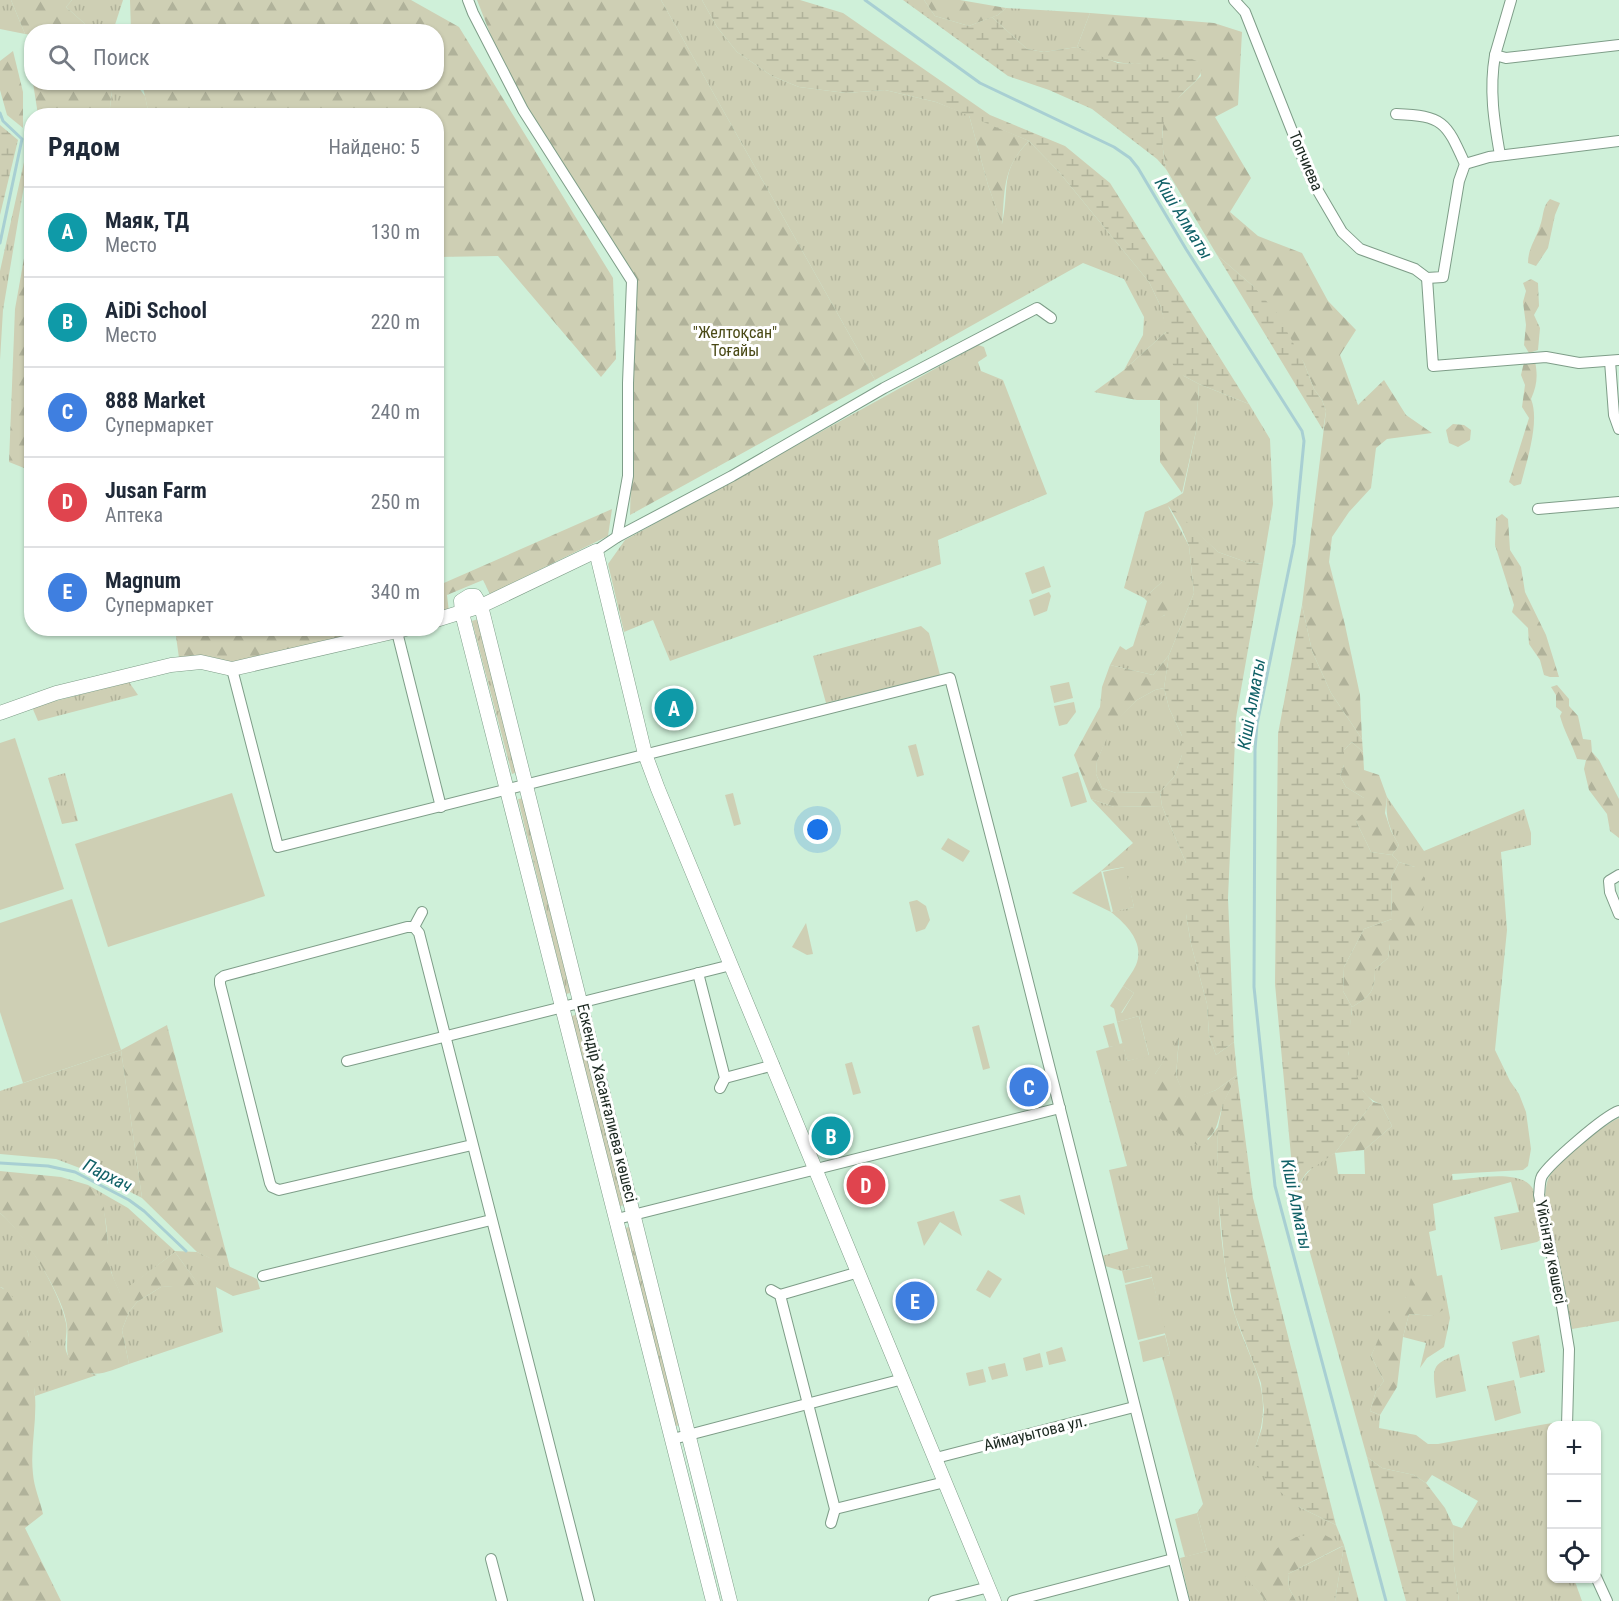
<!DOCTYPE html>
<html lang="ru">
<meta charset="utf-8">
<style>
:root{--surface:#fff;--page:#f6f6f7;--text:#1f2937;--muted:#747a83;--line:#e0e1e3;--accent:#2563eb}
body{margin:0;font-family:"Roboto Condensed",sans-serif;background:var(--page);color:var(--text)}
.controls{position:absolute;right:18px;bottom:18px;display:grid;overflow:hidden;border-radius:12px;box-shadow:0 2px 4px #0004}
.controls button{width:54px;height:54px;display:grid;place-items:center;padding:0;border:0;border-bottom:2px solid var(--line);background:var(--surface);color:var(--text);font:30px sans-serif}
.you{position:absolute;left:818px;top:830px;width:21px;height:21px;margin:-15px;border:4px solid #fff;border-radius:50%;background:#1a73e8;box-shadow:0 0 0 9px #1a73e833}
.badge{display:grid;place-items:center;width:39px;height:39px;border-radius:50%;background:var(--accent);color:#fff;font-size:20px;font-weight:700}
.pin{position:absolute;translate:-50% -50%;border:3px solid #fff;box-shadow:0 2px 6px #0006}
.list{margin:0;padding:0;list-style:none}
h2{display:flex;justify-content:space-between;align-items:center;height:78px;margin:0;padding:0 24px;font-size:26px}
h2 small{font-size:20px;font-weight:400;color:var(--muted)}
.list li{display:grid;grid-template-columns:39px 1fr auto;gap:18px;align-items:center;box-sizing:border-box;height:90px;padding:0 24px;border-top:2px solid var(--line)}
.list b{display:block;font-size:22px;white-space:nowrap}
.list p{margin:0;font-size:20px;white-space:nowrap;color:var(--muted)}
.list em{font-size:20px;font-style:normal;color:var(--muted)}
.icon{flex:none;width:33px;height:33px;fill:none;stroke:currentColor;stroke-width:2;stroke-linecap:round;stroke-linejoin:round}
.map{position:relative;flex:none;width:1619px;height:1601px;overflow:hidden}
.search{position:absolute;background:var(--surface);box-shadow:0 2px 4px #0004;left:24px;top:24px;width:420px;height:66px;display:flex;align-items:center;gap:15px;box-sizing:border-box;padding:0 21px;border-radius:24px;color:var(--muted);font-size:22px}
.panel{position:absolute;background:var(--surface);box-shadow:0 2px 4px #0004;left:24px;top:108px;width:420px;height:528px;border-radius:24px}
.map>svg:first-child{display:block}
.grass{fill:url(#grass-tufts)}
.forest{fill:url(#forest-firs)}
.wetland{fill:url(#wetland-marsh)}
.park{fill:#cecfb4}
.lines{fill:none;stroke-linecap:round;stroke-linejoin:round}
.stream{stroke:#a8cfd3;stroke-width:3}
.minor-casing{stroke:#7e9d88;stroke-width:12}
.tertiary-casing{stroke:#7e9d88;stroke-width:15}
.minor{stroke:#fff;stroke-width:10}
.tertiary{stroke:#fff;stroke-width:14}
.labels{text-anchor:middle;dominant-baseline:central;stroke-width:6;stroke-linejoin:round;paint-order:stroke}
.street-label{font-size:16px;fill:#1b2820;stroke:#fff}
.park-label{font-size:16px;fill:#494915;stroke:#fff}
.water-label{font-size:18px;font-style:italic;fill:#116167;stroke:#fff}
</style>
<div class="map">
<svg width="1619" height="1601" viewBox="0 0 1619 1601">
<defs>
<pattern id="grass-tufts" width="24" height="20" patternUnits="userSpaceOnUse" patternTransform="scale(1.5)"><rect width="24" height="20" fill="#cecfb4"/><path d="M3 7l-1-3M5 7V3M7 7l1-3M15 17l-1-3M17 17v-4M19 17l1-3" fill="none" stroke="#b0b29a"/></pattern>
<pattern id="forest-firs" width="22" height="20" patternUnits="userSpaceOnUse" patternTransform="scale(1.5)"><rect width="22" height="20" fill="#cecfb4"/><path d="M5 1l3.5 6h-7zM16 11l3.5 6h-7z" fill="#b0b29a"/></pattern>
<pattern id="wetland-marsh" width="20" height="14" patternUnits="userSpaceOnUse" patternTransform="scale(1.5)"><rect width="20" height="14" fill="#cecfb4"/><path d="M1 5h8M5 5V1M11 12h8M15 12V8" fill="none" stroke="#b0b29a"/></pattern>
</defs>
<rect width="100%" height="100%" fill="#cff0d9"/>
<g class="grass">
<path d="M0 0H11L25 34 0 29Z"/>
<path d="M72 0H123L113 31H93L66 7Z"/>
<path d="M661 0H702L717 27 737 52 772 76 799 87 846 93 885 90 936 102 969 115 988 185 1002 224C1010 187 999 171 1029 141L1059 172 1149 282 1161 307 1167 331 1124 370 1143 335 1144 317 1124 279 1083 263 875 380Z"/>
<path d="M1006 8 1090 13 1077 47 1044 52 1027 49 992 17 998 15Z"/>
<path d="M113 83H135L145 96 149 115 109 116Z"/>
<path d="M26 153 25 180 3 310 0 360V271Z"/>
<path d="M978 345 984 347 987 356 978 362 981 371 1003 380 1047 494 938 540 941 564 670 661 653 620 624 632 608 564 625 540Z"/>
<path d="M1199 384 1249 404 1270 439 1273 504 1263 564 1246 562 1218 552 1168 506 1189 546 1194 593 1169 655 1153 675 1110 665 1120 646 1126 650 1133 646 1139 627 1165 615 1162 582 1144 598 1124 588 1145 512 1167 503 1183 493 1196 431Z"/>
<path d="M481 618 518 772 512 774 472 621Z"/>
<path d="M921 626 929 633 940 675 826 703 813 656Z"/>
<path d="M129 682 138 695 38 721 32 707Z"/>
<path d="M1164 688 1169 708 1182 736V755L1174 777 1160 792 1116 793 1102 788 1096 774 1097 761 1112 724 1137 700 1155 690Z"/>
<path d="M65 773 78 821 62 824 48 778Z"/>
<path d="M1387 797 1424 851 1524 809 1531 833V845L1501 852 1507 930 1495 1050 1510 1081 1519 1094 1526 1112 1531 1149 1528 1166 1523 1170 1452 1174 1453 1180C1473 1179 1522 1168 1533 1189L1542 1230 1540 1240 1537 1242 1501 1250 1494 1217 1519 1212 1511 1182 1433 1204 1436 1230 1429 1232 1437 1276 1442 1275 1450 1318 1444 1347 1427 1358 1420 1368 1426 1343 1403 1337 1409 1314 1433 1316 1431 1290 1438 1282 1406 1297 1378 1341 1371 1356 1384 1381 1376 1391 1370 1411 1380 1415 1379 1428 1416 1435 1428 1444H1438L1546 1424 1553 1423 1557 1425 1552 1426V1578L1574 1579 1582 1601H1459L1454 1566 1453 1525 1462 1528 1478 1501 1432 1475 1426 1483 1414 1475 1382 1468 1367 1457 1295 1199C1301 1173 1313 1166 1335 1153L1338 1174H1365L1364 1150 1392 1126 1381 1104C1361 1099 1349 1069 1348 1050 1348 1035 1351 1021 1352 1007 1371 996 1375 991 1375 969L1388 958 1390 944 1415 867 1399 862 1392 855 1399 845C1389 829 1385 816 1387 797Z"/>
<path d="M525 798 574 992 566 994 518 799Z"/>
<path d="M1091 799 1114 807 1162 806 1186 863V914L1191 944 1207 1004 1209 1035 1216 1055 1234 1042 1237 1075 1216 1090 1192 1100 1184 1096 1176 1076 1179 1039 1155 1074 1208 1140 1218 1127C1217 1173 1218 1220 1225 1265 1227 1282 1230 1300 1235 1315 1251 1367 1276 1391 1255 1448L1299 1507 1336 1525 1344 1545 1335 1601H1296L1289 1588 1288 1574 1343 1546 1241 1570 1266 1601H1190L1180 1558 1207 1551 1197 1513 1203 1504 1162 1357 1170 1355 1149 1265 1122 1271 1105 1266 1102 1256 1128 1249 1109 1170 1127 1166 1096 1051 1123 1043 1127 1061 1149 1055 1139 1016 1117 1022 1114 1008 1122 1013 1134 993 1123 986C1127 979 1133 972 1136 965 1145 943 1127 925 1111 912L1134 907 1124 867 1101 871 1133 843Z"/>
<path d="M580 1014 627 1205 619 1206 571 1016Z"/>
<path d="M121 1050 142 1198 93 1173 56 1159 0 1154V1091Z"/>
<path d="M1619 1118V1321L1572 1329 1545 1196C1546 1190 1546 1183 1549 1177 1557 1163 1604 1124 1619 1118Z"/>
<path d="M88 1185 128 1208 175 1251 197 1252 257 1279 260 1289 233 1296 216 1287 223 1332 129 1364 122 1330 129 1312 137 1302 161 1287 198 1284 175 1252 120 1294C117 1286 113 1279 111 1271 104 1241 113 1207 88 1185Z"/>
<path d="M0 1213C26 1234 59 1290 66 1323 68 1332 64 1342 66 1351 71 1366 83 1371 97 1375L35 1396 28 1332 3 1288 0 1287Z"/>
<path d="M633 1226 684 1424 676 1426 625 1228Z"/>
<path d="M1539 1335 1545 1372 1520 1378 1512 1342Z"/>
<path d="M1459 1354 1466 1391 1436 1398C1433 1368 1429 1365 1459 1354Z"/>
<path d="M1514 1380 1521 1413 1495 1421 1487 1386Z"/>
</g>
<g class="forest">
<path d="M11 0H72L66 7 93 31 32 32 31 35 25 34Z"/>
<path d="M130 0H411L459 27 613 278 616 359 601 377 498 256 437 257 436 116 149 115 142 83 436 82V32L131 31Z"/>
<path d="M477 0H661L875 380 630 515 636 281 579 193 504 69Z"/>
<path d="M924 0H960L1006 8 998 15 969 26 935 16Z"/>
<path d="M1090 13 1214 23 1242 32 1238 105 1215 117 1251 178 1230 212 1258 236 1302 253 1328 301 1356 330 1340 355 1358 405 1384 380 1406 415 1432 433 1387 439 1376 448 1371 488 1349 512 1332 537 1329 562 1345 625 1360 695 1362 739 1331 693 1312 651 1302 605 1326 411 1322 400 1314 389 1304 363 1253 286 1217 255 1166 169 1162 143 1163 122 1170 106 1201 76 1198 62C1167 49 1162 64 1135 64 1114 64 1096 55 1077 47Z"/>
<path d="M13 51 23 92V128L7 115 0 90V61Z"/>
<path d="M33 83H113L109 115H38Z"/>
<path d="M969 115 1029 141C1002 168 1005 190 1002 225L988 185Z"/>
<path d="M1550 199 1560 203 1555 215 1548 248 1536 266 1528 263C1528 248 1536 239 1540 226 1544 215 1542 207 1550 199Z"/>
<path d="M31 219 32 468H24L9 462 15 309Z"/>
<path d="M1531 279 1538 283 1539 306 1534 315 1540 328 1538 350 1529 353 1524 345 1526 325 1523 302 1526 291 1523 283Z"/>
<path d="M1167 331 1171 347 1184 376 1199 384 1196 431 1182 493 1160 462V400H1137L1094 392 1124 370Z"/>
<path d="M1535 361C1538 376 1537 386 1531 399 1540 421 1527 460 1521 484L1514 486 1509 482 1529 418 1522 407 1525 385 1521 375 1524 362Z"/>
<path d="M1453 424 1464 425 1471 430 1470 440 1458 447 1449 443 1446 430Z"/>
<path d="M612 509 608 536 490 594 483 580 447 595 449 612 437 615V586Z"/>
<path d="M1502 514 1508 519 1510 550 1521 567 1525 592 1546 635 1559 677H1550L1544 675 1540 660 1529 644 1528 628 1512 612 1514 605 1495 545 1496 518Z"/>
<path d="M1162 582C1170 583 1175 585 1176 593 1180 613 1153 621 1139 627L1147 601 1144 598Z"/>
<path d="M175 629H385L233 663 208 656 179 658Z"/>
<path d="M1169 655 1164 688 1155 690 1137 700 1113 724 1097 761 1096 774 1102 788 1116 793 1160 792 1162 806 1114 807 1091 799 1074 755 1100 707 1102 687 1110 665 1153 675Z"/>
<path d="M1557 685 1569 699V706L1578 716 1583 739 1591 740 1592 752 1599 760 1619 799V838L1610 831 1607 814 1589 790 1584 769 1586 760 1577 759C1572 744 1564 731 1560 716L1562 712 1556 707V695L1551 687Z"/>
<path d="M1352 742 1363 752 1364 770 1379 775 1387 797 1385 813 1391 831 1399 845 1392 855 1371 852 1356 821 1364 798 1346 787 1340 776 1344 765V750Z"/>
<path d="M1399 862 1415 867 1425 878C1425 915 1424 916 1400 943L1390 944 1388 958 1375 969C1375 991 1371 996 1352 1007L1343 991 1344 967 1364 929 1392 919 1391 878Z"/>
<path d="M167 1025 230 1268 197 1252 142 1198 121 1050Z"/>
<path d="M1179 1037 1176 1076 1185 1096 1192 1099 1216 1090 1237 1075C1233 1084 1228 1093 1224 1102 1216 1122 1220 1135 1197 1145L1173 1130 1154 1113 1153 1093 1155 1074Z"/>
<path d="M1373 1102 1381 1104 1392 1126 1364 1150 1335 1153Z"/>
<path d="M0 1171 61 1177 88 1185 97 1192 104 1208 111 1272 120 1293 175 1252 199 1285 161 1287 137 1302 129 1312 122 1330 129 1364C112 1370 95 1380 77 1368 62 1358 69 1342 67 1326 64 1296 23 1232 0 1213Z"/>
<path d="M1431 1276 1439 1282 1432 1290 1443 1310 1433 1316 1409 1314 1403 1337 1397 1387 1380 1415 1370 1411 1376 1391 1384 1381 1371 1356 1393 1305 1406 1297 1411 1278Z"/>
<path d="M0 1287C31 1301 34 1366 35 1396 37 1422 30 1448 33 1474 34 1487 40 1501 43 1514L25 1528 61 1601H0Z"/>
<path d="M1321 1533 1344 1545 1288 1574 1289 1588 1296 1601H1266L1240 1570 1296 1537Z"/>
</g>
<g class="wetland">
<path d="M702 0H800L843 13 990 115 1065 146 1110 183 1249 404 1199 384 1184 376 1173 365 1161 307 1149 282 1059 172 1029 141 936 102 885 90 846 93 799 87 772 76 737 52 717 27Z"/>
<path d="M903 0H924L935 16 969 26 992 17 1027 49 1044 52 1077 47 1118 63 1138 64 1172 55 1187 57 1199 62 1202 68C1200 79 1193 83 1186 90 1158 118 1160 131 1166 169L1157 159 1092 109 1049 90 1008 76Z"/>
<path d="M0 125 18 140 0 215Z"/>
<path d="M1217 255 1253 286 1277 313 1304 363 1314 389 1322 400 1326 411 1323 430Z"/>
<path d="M1167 503 1218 552 1246 562 1263 564 1236 718 1228 898 1234 1042 1216 1055 1209 1035 1207 1004 1191 944 1186 914V863L1162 806 1160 792 1174 777 1182 755V736L1169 708 1164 688 1169 655 1194 593 1189 546 1181 527Z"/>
<path d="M1302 605 1312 651 1331 693 1362 739 1363 752 1352 742 1344 750V765L1340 776 1346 787 1364 798 1367 809 1356 821 1371 852 1392 855 1399 862 1391 878 1392 919 1364 929 1344 967 1343 991 1352 1007 1348 1053 1363 1091 1373 1102 1335 1153 1307 1172 1298 1185 1295 1199 1275 984 1278 734Z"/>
<path d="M1237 1075 1253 1198 1336 1525 1299 1507 1267 1481 1256 1465 1255 1448 1262 1428 1264 1410 1261 1383 1235 1315 1225 1266 1217 1184 1218 1127 1223 1103Z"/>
<path d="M1367 1457 1382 1468 1414 1475 1426 1483 1445 1508 1453 1525 1454 1566 1459 1601H1406Z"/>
<path d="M1344 1545 1359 1601H1335Z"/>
</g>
<g class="park">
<path d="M1044 566 1051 587 1032 594 1025 573Z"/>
<path d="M1049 592 1051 596 1047 611 1034 616 1029 600Z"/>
<path d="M1069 682 1073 698 1054 703 1050 686Z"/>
<path d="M1074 702 1076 712 1067 724 1059 726 1054 706Z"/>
<path d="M15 738 64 889 0 910V743Z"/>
<path d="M916 744 924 775 917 777 908 746Z"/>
<path d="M1078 772 1087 802 1071 807 1062 777Z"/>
<path d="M232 793 265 896 108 947 75 844Z"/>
<path d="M733 793 741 824 734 826 725 795Z"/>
<path d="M948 838 970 851 963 862 941 849Z"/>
<path d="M1125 867 1134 907 1113 912 1103 872Z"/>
<path d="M1101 871 1111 912 1072 893Z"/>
<path d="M72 899 121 1050 23 1083 0 1012V923Z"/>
<path d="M917 900 926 906 930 920 925 929 916 932 909 902Z"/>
<path d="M806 923 813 954 807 955 792 947Z"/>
<path d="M1123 986 1134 993 1121 1013 1110 1006Z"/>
<path d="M1139 1016 1149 1056 1127 1061 1117 1022Z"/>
<path d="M1114 1023 1120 1045 1109 1047 1103 1026Z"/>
<path d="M979 1025 990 1068 983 1070 972 1027Z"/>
<path d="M852 1062 861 1093 853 1095 845 1064Z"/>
<path d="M1020 1195 1025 1215 999 1200Z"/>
<path d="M954 1211 962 1236 940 1222 924 1246 917 1222Z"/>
<path d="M1149 1265 1152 1277 1125 1283 1122 1271Z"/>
<path d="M988 1270 1002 1279 990 1298 976 1290Z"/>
<path d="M1152 1278 1166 1333 1138 1340 1125 1285Z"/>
<path d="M1165 1335 1170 1355 1143 1362 1139 1342Z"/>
<path d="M1062 1347 1066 1361 1049 1365 1046 1352Z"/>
<path d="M1040 1353 1043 1367 1026 1371 1023 1358Z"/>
<path d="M1005 1363 1008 1376 992 1380 988 1367Z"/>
<path d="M983 1369 986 1382 969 1386 966 1373Z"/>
<path d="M1197 1513 1207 1551 1185 1557 1175 1519Z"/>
</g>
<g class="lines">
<g class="stream">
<path d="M865 0 980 83 1114 147 1130 158 1138 168 1186 249 1302 431 1304 441 1294 544 1257 724 1255 750 1254 987 1275 1186 1386 1601"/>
<path d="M0 113 3 121 22 139 0 243"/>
<path d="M0 1163 48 1166 75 1172 129 1200 144 1211 186 1251"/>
</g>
<defs>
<g id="minor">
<path d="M468 0 473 13 523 110 632 281 628 383V476L617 537"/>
<path d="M1234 0 1245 12 1311 179 1342 232 1360 249 1415 269 1427 278"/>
<path d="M1511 0 1495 55 1506 58 1619 45"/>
<path d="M1495 55C1489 90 1494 121 1500 155"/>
<path d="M1396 114C1444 116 1446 122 1465 164L1459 181 1443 277 1427 278"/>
<path d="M1465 164 1489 157 1619 141"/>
<path d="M1427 278 1433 366 1546 357 1579 363 1619 360"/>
<path d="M1610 361 1614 415 1619 429"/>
<path d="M1538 509 1619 502"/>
<path d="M596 551 617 537 732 476 884 388 1037 308 1051 318"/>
<path d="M397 632 441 807"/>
<path d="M232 669 278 847 950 678 1003 883 1184 1601"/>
<path d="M1619 875 1609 881 1610 892 1619 914"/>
<path d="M414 927 419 933 589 1601"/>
<path d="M414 927H407L224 976 220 979V984L270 1183 272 1187 279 1190 472 1145"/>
<path d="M414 927 422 912"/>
<path d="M698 973 725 1078 720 1088"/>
<path d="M347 1061 731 965"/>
<path d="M725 1078 774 1065"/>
<path d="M617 1219 1060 1108"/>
<path d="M263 1276 491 1220"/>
<path d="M771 1290 780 1295 835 1509 831 1523"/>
<path d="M780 1295 859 1272"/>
<path d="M1567 1426 1569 1349 1560 1294 1539 1195C1540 1189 1539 1182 1542 1176 1550 1163 1604 1116 1619 1111"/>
<path d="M673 1439 903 1379"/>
<path d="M936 1458 1134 1407"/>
<path d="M835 1509 945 1482"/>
<path d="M491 1559 502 1601"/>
<path d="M1596 1577 1607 1601"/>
<path d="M934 1601 989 1587"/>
<path d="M1013 1601 1173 1559"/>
</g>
<g id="tertiary">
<path d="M436 620 481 606 596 551 645 754 658 789 994 1601"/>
<path d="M0 713 56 693 171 665 201 662 232 669 410 628"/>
<path d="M713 1601 462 613 461 601 469 596H475L481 606 730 1601"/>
</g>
</defs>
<use href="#minor" class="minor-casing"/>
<use href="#tertiary" class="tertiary-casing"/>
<use href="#minor" class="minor"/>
<use href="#tertiary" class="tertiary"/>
</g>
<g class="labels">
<g class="street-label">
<text transform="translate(1306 161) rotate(67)">Топчиева</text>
<text transform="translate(607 1103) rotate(76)">Ескендір Хасанғалиева көшесі</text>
<text transform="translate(1551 1252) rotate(79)">Үйсінтау көшесі</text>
<text transform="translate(1035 1433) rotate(-14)">Аймауытова ул.</text>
</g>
<g class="park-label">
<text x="735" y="332">"Желтоқсан"<tspan x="735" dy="18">Тоғайы</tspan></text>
</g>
<g class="water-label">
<text transform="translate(1184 218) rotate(58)">Кіші Алматы</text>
<text transform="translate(1251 704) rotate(-80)">Кіші Алматы</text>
<text transform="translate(108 1175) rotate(27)">Пархач</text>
<text transform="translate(1297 1204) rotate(78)">Кіші Алматы</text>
</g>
</g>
</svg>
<div class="controls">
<button>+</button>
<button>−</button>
<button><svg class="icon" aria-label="locate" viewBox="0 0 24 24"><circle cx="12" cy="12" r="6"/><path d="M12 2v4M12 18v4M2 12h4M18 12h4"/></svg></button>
</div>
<div class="you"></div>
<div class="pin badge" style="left:674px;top:708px;background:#0f9aa8">A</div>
<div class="pin badge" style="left:831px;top:1136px;background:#0f9aa8">B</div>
<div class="pin badge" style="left:1029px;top:1087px;background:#3f7fe0">C</div>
<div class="pin badge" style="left:866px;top:1185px;background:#e0444e">D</div>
<div class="pin badge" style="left:915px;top:1301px;background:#3f7fe0">E</div>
<div class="search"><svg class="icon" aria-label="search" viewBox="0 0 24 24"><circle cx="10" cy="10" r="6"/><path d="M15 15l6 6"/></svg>Поиск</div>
<section class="panel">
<h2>Рядом<small>Найдено: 5</small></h2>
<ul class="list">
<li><span class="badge" style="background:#0f9aa8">A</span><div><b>Маяк, ТД</b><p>Место</p></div><em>130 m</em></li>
<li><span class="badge" style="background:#0f9aa8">B</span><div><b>AiDi School</b><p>Место</p></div><em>220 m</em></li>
<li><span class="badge" style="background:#3f7fe0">C</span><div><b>888 Market</b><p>Супермаркет</p></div><em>240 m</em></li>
<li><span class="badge" style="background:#e0444e">D</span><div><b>Jusan Farm</b><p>Аптека</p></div><em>250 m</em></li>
<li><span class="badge" style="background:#3f7fe0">E</span><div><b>Magnum</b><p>Супермаркет</p></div><em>340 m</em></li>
</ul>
</section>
</div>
